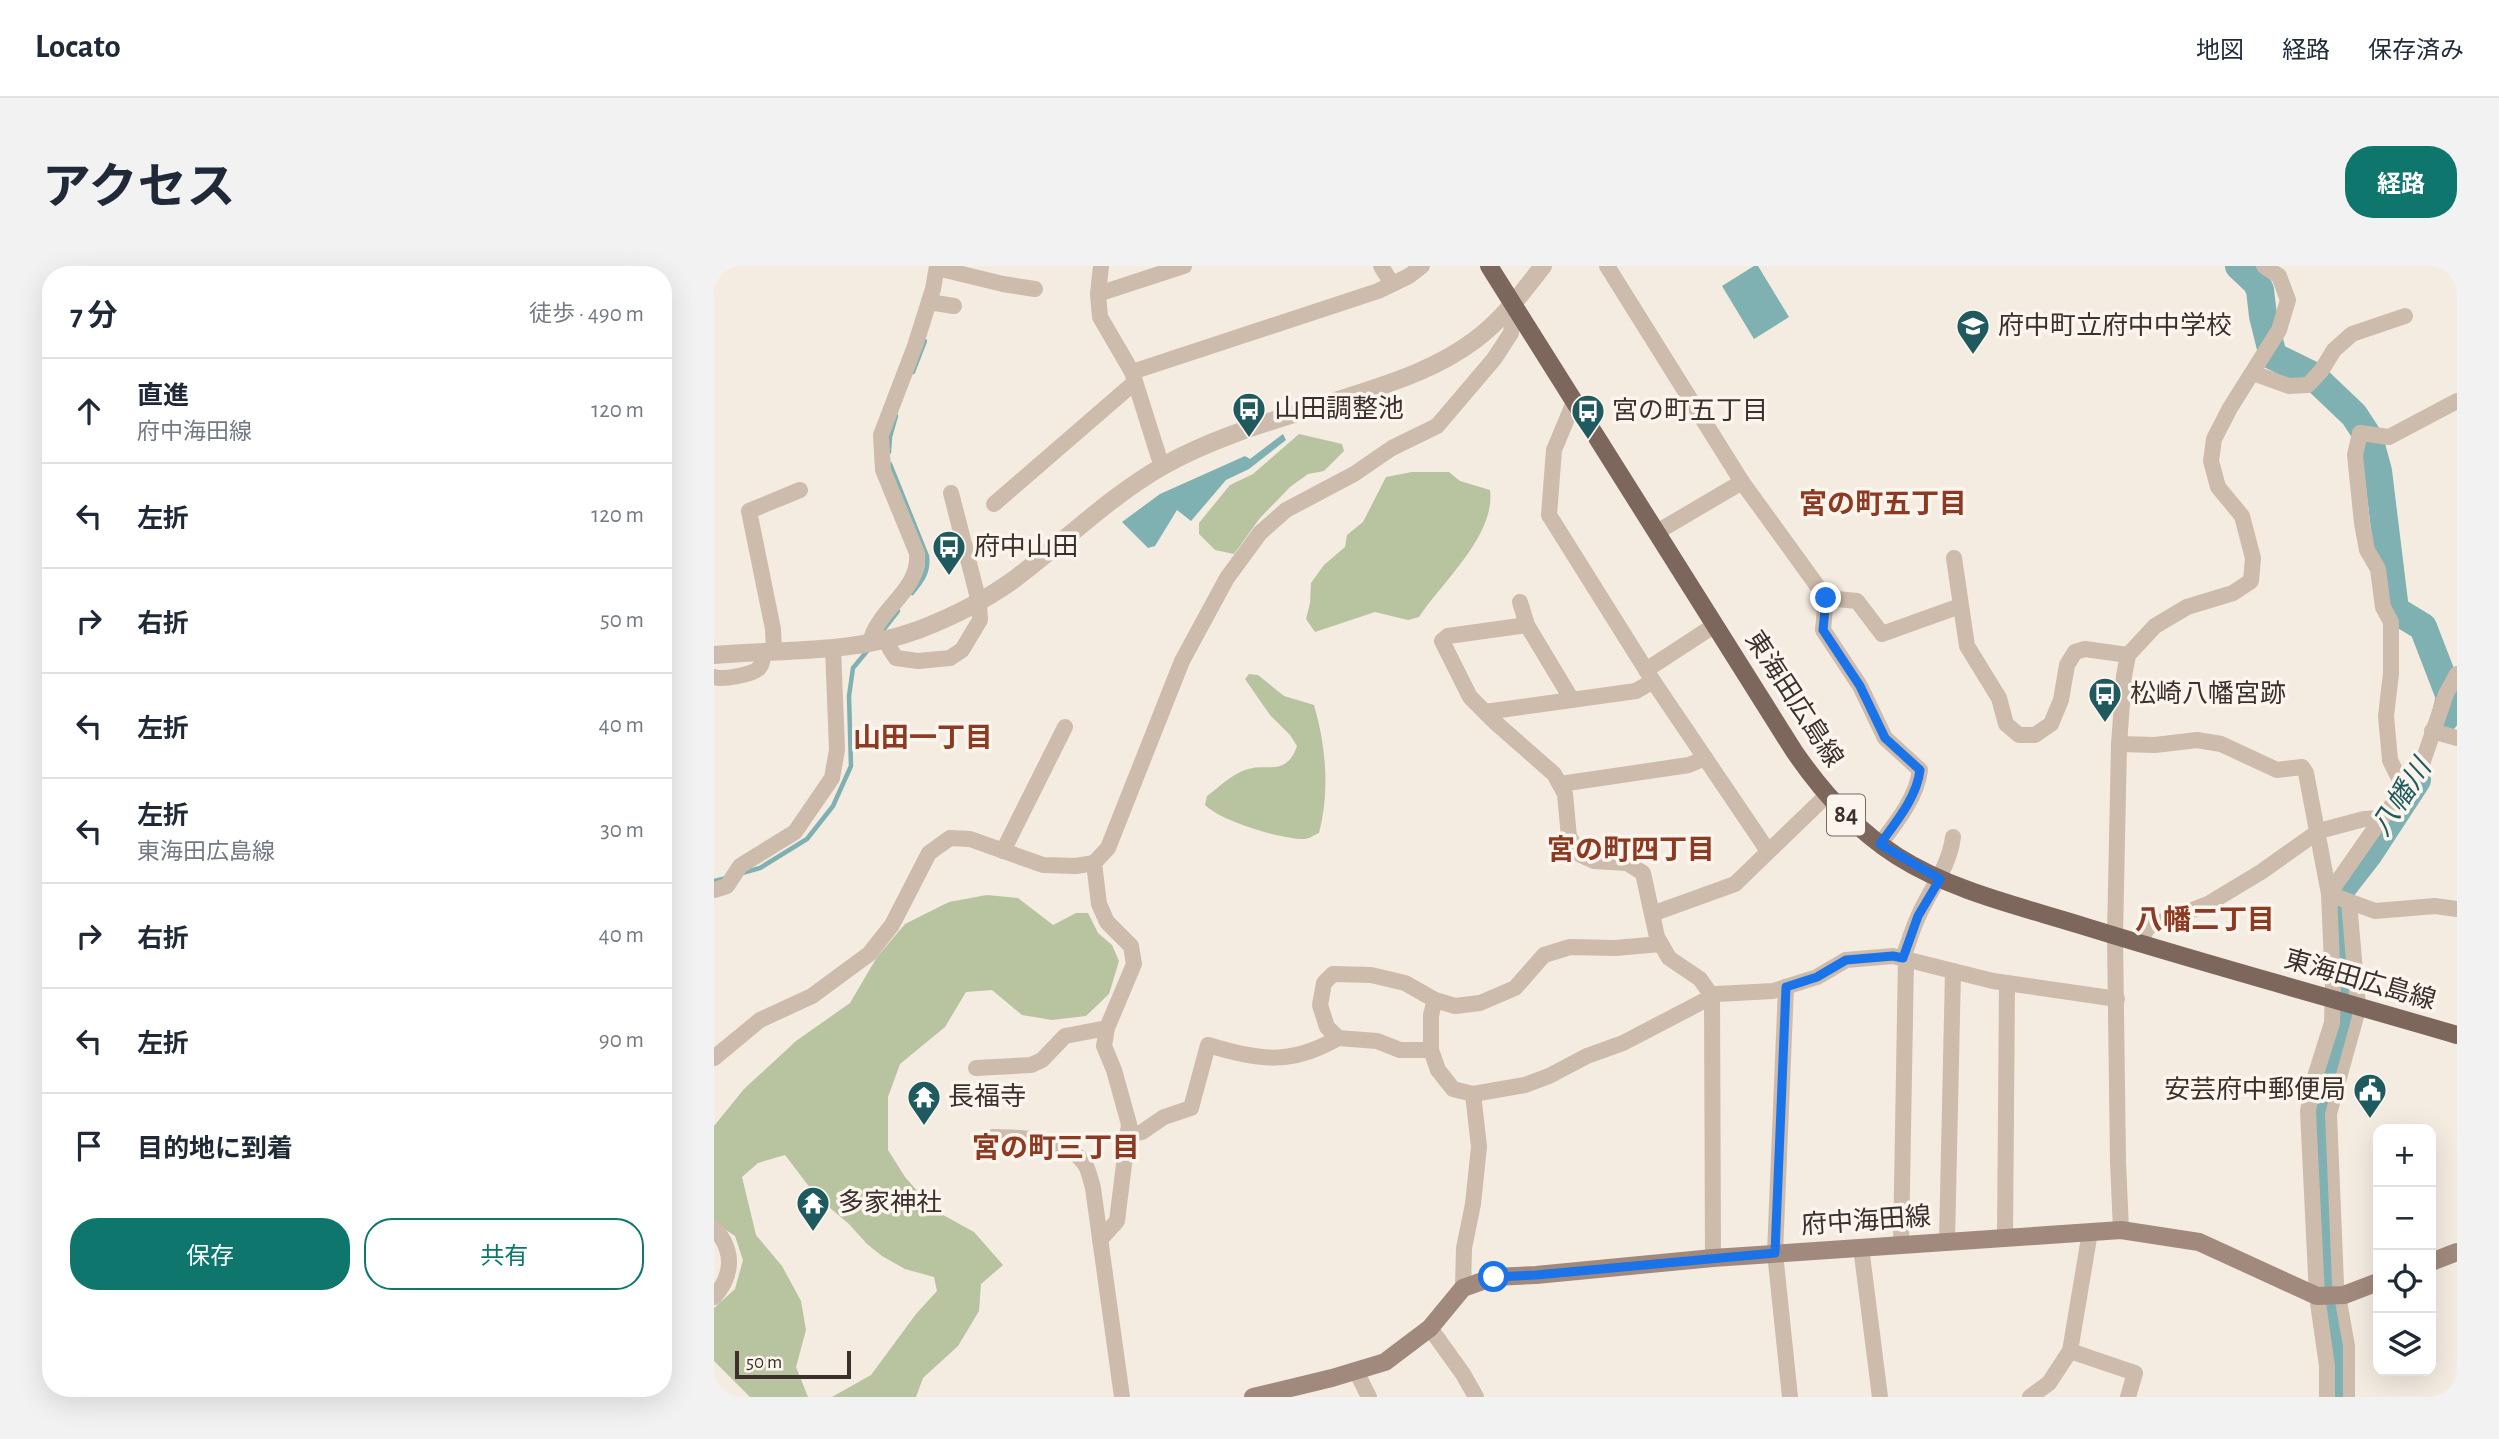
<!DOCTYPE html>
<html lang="ja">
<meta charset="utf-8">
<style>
:root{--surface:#fff;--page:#f2f2f3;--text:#1f2937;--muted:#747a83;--line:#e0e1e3;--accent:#0f766e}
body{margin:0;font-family:"Alegreya Sans","Noto Sans JP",sans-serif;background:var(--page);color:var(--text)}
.controls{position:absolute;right:21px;bottom:21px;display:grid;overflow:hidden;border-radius:14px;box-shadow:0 7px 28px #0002}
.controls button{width:63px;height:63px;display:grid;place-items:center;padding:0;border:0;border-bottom:2px solid var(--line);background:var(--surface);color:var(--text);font:35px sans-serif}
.scale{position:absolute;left:21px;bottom:18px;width:116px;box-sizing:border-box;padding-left:7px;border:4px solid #3b302b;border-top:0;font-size:19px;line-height:24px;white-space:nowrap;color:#3b302b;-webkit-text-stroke:5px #fbf5ee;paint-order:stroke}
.stop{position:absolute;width:21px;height:21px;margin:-16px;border:5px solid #1a73e8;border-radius:50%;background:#fff}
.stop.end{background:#1a73e8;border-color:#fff;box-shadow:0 2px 7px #0008}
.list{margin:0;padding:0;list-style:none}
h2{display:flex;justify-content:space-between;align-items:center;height:91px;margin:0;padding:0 28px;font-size:30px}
h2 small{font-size:23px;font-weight:400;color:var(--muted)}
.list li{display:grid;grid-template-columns:46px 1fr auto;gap:21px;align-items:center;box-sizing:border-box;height:105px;padding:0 28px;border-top:2px solid var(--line)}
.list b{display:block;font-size:26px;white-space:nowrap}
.list p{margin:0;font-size:23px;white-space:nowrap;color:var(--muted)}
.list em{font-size:23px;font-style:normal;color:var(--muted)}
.actions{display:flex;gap:14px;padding:21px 28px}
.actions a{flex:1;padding:16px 0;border:2px solid var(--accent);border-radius:28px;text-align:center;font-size:24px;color:var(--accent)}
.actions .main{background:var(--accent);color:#fff}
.icon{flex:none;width:38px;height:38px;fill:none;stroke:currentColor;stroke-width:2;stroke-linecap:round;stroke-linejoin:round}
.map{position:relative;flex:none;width:1743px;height:1131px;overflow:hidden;border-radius:28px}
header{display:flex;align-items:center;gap:42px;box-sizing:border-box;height:98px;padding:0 35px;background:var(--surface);border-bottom:2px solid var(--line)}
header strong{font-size:33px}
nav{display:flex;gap:38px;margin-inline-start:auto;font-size:24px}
.intro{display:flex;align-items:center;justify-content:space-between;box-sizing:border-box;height:168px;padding:0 42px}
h1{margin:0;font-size:49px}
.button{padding:18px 32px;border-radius:28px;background:var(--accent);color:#fff;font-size:24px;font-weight:700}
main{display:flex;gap:42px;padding:0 42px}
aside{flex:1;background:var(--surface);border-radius:28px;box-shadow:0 7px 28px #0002}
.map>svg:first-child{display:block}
.green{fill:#b8c4a0}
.water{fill:#7fb0b2}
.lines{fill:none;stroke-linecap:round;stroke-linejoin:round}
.stream{stroke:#7fb0b2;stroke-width:4.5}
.river{stroke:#7fb0b2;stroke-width:28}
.pedestrian{stroke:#cdbbac;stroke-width:12}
.minor{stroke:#cdbbac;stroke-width:16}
.tertiary{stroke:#cdbbac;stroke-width:18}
.secondary{stroke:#a18a7d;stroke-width:18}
.primary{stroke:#7d675c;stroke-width:18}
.route{stroke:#1a73e8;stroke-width:9}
.labels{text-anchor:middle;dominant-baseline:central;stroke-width:7;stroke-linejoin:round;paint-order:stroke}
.shield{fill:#fbf5ee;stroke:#756b66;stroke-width:2}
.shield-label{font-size:24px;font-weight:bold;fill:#3b302b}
.poi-label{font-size:26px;fill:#3b302b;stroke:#fbf5ee;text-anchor:start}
.street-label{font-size:26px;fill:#3b302b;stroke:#fbf5ee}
.neighbourhood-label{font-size:28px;font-weight:bold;fill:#8c3b22;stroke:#fbf5ee}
.water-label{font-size:28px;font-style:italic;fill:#1f5a5e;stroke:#fbf5ee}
</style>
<header>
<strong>Locato</strong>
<nav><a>地図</a><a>経路</a><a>保存済み</a></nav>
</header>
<div class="intro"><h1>アクセス</h1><a class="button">経路</a></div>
<main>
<aside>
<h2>7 分<small>徒歩 · 490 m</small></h2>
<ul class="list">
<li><svg class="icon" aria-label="ahead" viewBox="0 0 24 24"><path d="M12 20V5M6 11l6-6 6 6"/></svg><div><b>直進</b><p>府中海田線</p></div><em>120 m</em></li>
<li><svg class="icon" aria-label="left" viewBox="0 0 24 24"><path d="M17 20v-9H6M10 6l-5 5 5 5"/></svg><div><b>左折</b></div><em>120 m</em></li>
<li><svg class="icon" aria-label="right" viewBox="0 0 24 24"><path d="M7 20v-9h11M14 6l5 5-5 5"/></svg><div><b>右折</b></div><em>50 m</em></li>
<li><svg class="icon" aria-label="left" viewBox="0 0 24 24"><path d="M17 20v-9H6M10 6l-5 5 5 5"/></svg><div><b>左折</b></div><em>40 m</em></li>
<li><svg class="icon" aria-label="left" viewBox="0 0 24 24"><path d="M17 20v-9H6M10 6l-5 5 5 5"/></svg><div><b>左折</b><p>東海田広島線</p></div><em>30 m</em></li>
<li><svg class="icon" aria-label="right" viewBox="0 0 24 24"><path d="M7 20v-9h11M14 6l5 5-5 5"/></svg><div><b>右折</b></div><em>40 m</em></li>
<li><svg class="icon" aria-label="left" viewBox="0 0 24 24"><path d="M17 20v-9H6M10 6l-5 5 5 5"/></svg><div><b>左折</b></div><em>90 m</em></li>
<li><svg class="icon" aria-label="arrive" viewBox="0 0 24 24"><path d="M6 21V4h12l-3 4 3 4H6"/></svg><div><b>目的地に到着</b></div></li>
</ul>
<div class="actions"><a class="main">保存</a><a>共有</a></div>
</aside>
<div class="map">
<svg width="1743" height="1131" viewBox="0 0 1743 1131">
<rect width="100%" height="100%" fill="#f4ebe1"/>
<g class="green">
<path d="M585 168 628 178 630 185 610 205 594 208 576 221 546 252 520 288 501 284 485 268V257L516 219 539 208Z"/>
<path d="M698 206H735L746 215 776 224C782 269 728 316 705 351L694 354 661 346 601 366 592 353 596 337 597 317 610 299 631 281 633 269 649 256 672 211Z"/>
<path d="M535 408 544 409 570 430 600 439C612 480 616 525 605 567 600 569 595 573 590 573 566 573 507 555 491 539L493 530C504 522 518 508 531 504 552 496 572 512 583 480L576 469 556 449 531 413Z"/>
<path d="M273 629 304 632 339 659 362 647H374L384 667 398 679 405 695 395 728 372 750 338 754 308 749 278 724 252 726 231 761 186 798 174 831V884L191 911 220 944 260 966 289 999 267 1018 265 1045 244 1080 209 1112 202 1131H118L157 1109 202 1048 223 1025 220 1011 191 1003 168 990 153 978 135 958 103 931 71 889 44 897 28 911 42 969 68 1000 87 1035 92 1064 82 1101 94 1131H36L0 1095V1042L21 1023 29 994 21 970 0 956V860L30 823 82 775 136 737 163 691 191 658 235 636Z"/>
</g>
<g class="water">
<path d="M1040 0H1044L1075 51 1040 73 1008 20Z"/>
<path d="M569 168 572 174 535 203 512 214 477 255 463 244 441 280 434 282 408 256 446 228 531 190 536 193Z"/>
</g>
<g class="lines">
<g class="stream">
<path d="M199 106 211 75"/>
<path d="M175 186 176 171 182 150"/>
<path d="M176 198 213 290C215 306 208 315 198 327"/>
<path d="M170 363 184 345"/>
<path d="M28 607 46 602 93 573 119 540 137 500 135 430 139 402 154 384"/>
<path d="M0 615 13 612"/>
</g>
<g class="river">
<path d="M1525 0 1542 16 1546 24 1549 50 1559 90 1598 109 1640 149 1655 172 1664 205 1681 344 1709 361 1736 431 1731 452"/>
<path d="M1626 1131 1625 1096 1613 1009 1604 848C1607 812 1625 780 1631 745L1626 625 1654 589 1703 514"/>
</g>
<path class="pedestrian" d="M1635 1131V1080L1624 1018 1617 848 1644 751V740"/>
<g class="minor">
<path d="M387 0 384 28 386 51 418 106 448 201"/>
<path d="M667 0 678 18"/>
<path d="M893 0 1028 216 1112 332 1109 364 1146 420 1171 472 1206 504C1203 531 1182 557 1166 578"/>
<path d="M223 2 289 18 321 23"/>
<path d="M384 28 470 0"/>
<path d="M215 36 240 40"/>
<path d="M418 106 664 25 695 10 708 0"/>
<path d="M1539 107 1575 120 1594 119 1607 105 1620 84 1638 68 1691 50"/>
<path d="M860 136 840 184 835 249 939 415 1054 585"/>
<path d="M280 238 421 116"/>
<path d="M943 266 1028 216"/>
<path d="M1240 292 1253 380 1285 432 1292 458 1305 469H1321L1337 458 1347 434 1353 399 1361 386 1371 383 1414 389"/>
<path d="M1112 332 1143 335 1168 368 1246 340"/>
<path d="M806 336 813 359 858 434"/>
<path d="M813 359 734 370 728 375 756 431 782 457 840 508 851 528 855 571 867 589 880 595 913 597 929 607 943 671 955 692 986 713 998 730 999 992"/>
<path d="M173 373 176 383 182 392 204 395 236 392 248 384 266 354 265 336 237 227"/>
<path d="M156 377C163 343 207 324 203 287L169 204 167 169 201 80 219 23 223 0"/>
<path d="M60 385 59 363 35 245 86 224"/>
<path d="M932 404 1001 359"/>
<path d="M0 411C8 414 39 409 45 402 49 398 49 391 50 385"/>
<path d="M771 446 922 425 939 415"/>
<path d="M1718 465 1743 472"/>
<path d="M1405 478 1441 479 1483 474 1507 478 1563 504 1588 501 1592 507 1615 628 1661 645 1721 640 1743 643"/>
<path d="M846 518 975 499 991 492"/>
<path d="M1690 523 1676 494 1672 450 1677 407V356L1669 341 1664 303 1653 284 1648 257 1641 189 1646 167 1675 171 1743 135"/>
<path d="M289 585 351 461"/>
<path d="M380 597 385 638 393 656 417 680 420 698 393 762 390 780 400 804 415 858 403 955 386 974"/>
<path d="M0 624 13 620 26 600 81 566 118 512 123 484 119 382"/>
<path d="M1635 636 1644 740"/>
<path d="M938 648 1021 618 1113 529"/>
<path d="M1425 677 1434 661 1494 638 1547 606 1605 565 1650 553 1668 552"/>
<path d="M1189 692C1194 678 1198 664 1204 651 1216 623 1235 602 1239 571"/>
<path d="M1072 721 1061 987 1076 1131"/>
<path d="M721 734 717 749V784L724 804 739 823 759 828 811 819 835 810 873 790 909 777 1003 728 1059 725 1103 711 1132 694 1179 690 1279 715 1403 733"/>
<path d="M717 784H686L663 775 624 772 613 761 606 739 610 717 619 708 657 709 691 717 721 734 741 740 766 737 801 722 830 689 856 681 901 682 947 678"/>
<path d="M0 792 46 754 98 730 155 688 178 659 215 587 236 572 256 573 329 599 362 600 380 597 394 582 468 395 513 312 546 267 572 244 640 208 678 182 723 160 780 93 797 67 800 39"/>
<path d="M262 802 317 799 328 794 351 770 393 762"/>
<path d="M413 869 428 866 450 851 477 842 494 779C545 794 576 800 624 772"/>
<path d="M279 871C309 872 354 870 372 900 375 906 377 915 379 922L408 1131"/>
<path d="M0 962C20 983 20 1009 0 1031"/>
<path d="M1407 964 1404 896 1401 670 1405 478 1410 410 1414 389 1441 360 1473 341 1519 327 1537 315 1539 292 1528 250 1504 221 1497 195 1500 173 1516 142 1565 64 1574 34 1565 10 1550 0"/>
<path d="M1291 972 1293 717"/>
<path d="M1233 975 1239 705"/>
<path d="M1187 978 1192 693"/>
<path d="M1147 981 1166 1131"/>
<path d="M749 1022 750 982 759 938 765 881 759 828"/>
<path d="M716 1062 749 1108 762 1131"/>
<path d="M1356 1085 1421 1107 1414 1131"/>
<path d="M642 1105 655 1131"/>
<path d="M1316 1131 1335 1117 1356 1085 1376 966"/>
<path d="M1613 1131V1100L1603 1030 1594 845 1600 814 1618 757 1619 720 1615 628 1668 552 1707 501 1732 428 1743 408"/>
</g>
<path class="tertiary" d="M0 389C68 383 139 388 204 364 238 351 272 334 302 312 351 275 395 231 449 200 507 167 573 151 637 130 680 116 724 102 761 74 789 53 808 27 829 0"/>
<g class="secondary">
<path d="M1717 996 1743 986"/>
<path d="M539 1131 618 1112 671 1096 716 1062 749 1022 780 1011 822 1009 999 992 1407 964 1485 976 1603 1030 1630 1029 1664 1016"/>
</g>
<path class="primary" d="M775 0 1080 485C1108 526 1141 563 1183 590 1238 625 1305 640 1366 659 1491 698 1617 732 1743 769"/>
</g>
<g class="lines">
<path class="route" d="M780 1011 822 1009 1061 987 1072 721 1103 711 1132 694 1179 690 1189 692 1204 650 1226 613 1166 578C1182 556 1203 531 1206 504L1171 472 1146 420 1109 364 1112 332"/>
</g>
<defs>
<symbol id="school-pin" viewBox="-11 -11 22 30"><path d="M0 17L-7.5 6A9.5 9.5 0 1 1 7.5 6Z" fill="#1f5a5e" stroke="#fbf5ee"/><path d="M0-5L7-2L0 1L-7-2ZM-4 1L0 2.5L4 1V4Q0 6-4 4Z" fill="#fff"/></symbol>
<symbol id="bus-pin" viewBox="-11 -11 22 30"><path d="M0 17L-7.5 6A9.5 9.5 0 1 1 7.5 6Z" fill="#1f5a5e" stroke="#fbf5ee"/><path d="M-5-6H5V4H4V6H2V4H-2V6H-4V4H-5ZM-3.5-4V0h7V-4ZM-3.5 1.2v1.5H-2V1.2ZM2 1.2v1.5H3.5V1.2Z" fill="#fff"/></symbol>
<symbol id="civic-pin" viewBox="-11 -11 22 30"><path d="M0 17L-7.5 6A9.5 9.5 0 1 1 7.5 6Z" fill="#1f5a5e" stroke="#fbf5ee"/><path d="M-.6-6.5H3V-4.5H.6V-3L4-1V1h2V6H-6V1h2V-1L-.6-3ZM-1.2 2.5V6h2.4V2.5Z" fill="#fff"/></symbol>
<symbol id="temple-pin" viewBox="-11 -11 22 30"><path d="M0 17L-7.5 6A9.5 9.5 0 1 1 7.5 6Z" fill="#1f5a5e" stroke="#fbf5ee"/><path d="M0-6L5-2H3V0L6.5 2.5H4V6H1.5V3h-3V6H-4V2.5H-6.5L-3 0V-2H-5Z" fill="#fff"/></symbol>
</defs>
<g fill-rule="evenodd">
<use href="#school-pin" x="1240" y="41" width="38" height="52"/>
<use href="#bus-pin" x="516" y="124" width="38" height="52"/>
<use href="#bus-pin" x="855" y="126" width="38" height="52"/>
<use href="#bus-pin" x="216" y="262" width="38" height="52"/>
<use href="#bus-pin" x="1372" y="409" width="38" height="52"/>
<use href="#civic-pin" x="1637" y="805" width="38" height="52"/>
<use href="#temple-pin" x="191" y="812" width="38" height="52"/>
<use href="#temple-pin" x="80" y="918" width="38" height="52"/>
</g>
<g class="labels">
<rect class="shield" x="1113" y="528.5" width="38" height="41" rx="5"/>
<g class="shield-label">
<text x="1132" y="549">84</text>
</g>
<g class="poi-label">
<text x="1284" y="60">府中町立府中中学校</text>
<text x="560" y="143">山田調整池</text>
<text x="898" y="145">宮の町五丁目</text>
<text x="260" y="281">府中山田</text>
<text x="1416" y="428">松崎八幡宮跡</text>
<text x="1632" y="824" text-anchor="end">安芸府中郵便局</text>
<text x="234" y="831">長福寺</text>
<text x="124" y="937">多家神社</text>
</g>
<g class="street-label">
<text transform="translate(1080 433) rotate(57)">東海田広島線</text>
<text transform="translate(1646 714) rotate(16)">東海田広島線</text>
<text transform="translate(1152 955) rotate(-4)">府中海田線</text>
</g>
<g class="neighbourhood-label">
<text x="1169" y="239">宮の町五丁目</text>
<text x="209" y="473">山田一丁目</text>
<text x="917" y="585">宮の町四丁目</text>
<text x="1491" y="655">八幡二丁目</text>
<text x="342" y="883">宮の町三丁目</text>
</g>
<g class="water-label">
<text transform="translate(1688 532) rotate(-57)">八幡川</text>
</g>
</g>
</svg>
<div class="controls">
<button>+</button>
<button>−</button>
<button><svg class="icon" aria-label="locate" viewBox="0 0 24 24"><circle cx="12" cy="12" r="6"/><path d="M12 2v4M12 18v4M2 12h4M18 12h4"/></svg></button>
<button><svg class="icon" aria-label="layers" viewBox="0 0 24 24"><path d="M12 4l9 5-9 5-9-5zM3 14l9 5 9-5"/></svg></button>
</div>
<div class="scale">50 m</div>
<div class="stop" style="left:780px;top:1011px"></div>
<div class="stop end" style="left:1112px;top:332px"></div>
</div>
</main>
